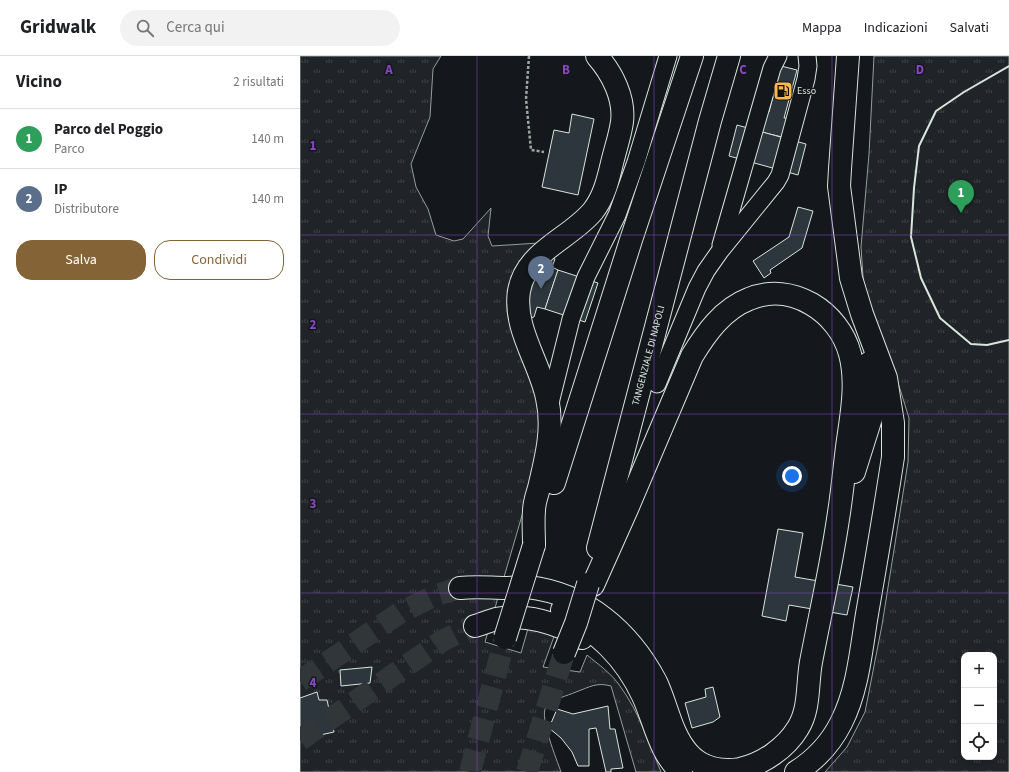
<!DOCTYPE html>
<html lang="it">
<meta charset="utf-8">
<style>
:root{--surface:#fff;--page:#f2f2f2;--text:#202124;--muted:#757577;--line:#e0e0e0;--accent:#846436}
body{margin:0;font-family:"Source Sans 3",sans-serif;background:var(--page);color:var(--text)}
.controls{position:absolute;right:12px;bottom:12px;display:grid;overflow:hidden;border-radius:8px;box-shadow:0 2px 10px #0003}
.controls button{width:36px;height:36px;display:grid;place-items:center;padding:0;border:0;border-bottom:1px solid var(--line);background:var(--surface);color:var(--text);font:20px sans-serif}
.you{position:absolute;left:492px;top:420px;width:14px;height:14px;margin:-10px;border:3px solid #fff;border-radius:50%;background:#1a73e8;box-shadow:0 0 0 6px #1a73e833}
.badge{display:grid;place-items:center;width:26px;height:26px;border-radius:50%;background:var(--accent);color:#fff;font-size:13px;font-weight:700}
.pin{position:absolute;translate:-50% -33px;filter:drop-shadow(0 1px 2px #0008)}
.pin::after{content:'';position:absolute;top:21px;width:14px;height:12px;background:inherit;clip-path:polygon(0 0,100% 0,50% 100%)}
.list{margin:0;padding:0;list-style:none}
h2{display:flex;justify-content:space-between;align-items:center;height:52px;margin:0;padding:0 16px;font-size:17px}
h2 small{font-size:13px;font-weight:400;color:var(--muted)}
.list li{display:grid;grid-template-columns:26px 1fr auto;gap:12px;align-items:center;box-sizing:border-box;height:60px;padding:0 16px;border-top:1px solid var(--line)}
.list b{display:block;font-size:15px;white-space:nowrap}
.list p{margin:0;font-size:13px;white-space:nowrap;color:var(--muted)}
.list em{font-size:13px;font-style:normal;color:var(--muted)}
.actions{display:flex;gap:8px;padding:12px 16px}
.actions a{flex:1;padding:9px 0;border:1px solid var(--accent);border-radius:16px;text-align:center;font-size:14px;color:var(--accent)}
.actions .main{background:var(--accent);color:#fff}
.icon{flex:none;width:22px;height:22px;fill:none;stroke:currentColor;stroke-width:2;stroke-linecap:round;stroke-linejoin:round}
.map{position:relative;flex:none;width:709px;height:716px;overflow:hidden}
header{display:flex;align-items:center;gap:24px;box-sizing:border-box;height:56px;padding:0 20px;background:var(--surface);border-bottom:1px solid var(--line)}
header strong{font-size:19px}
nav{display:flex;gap:22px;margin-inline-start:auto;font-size:14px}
.search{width:280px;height:36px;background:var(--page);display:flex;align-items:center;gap:10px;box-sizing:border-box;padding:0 14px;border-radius:22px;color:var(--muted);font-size:15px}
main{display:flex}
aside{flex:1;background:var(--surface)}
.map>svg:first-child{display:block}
.grass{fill:url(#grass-tufts);stroke:#939e99;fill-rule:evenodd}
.building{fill:#2c363c;stroke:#d8e6dc}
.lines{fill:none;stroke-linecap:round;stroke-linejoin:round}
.highway-tunnel{stroke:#313739;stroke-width:22;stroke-dasharray:22 11;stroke-linecap:butt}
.minor-casing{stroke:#d8e6dc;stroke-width:19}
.highway-casing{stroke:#d8e6dc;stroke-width:24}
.path{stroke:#9da8a2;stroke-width:2.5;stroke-dasharray:3 2;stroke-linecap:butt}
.minor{stroke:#14181c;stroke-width:17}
.highway{stroke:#14181c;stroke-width:22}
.highway-bridge-casing{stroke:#d8e6dc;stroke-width:24;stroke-linecap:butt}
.highway-bridge{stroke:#14181c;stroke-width:22}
.wall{stroke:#d8e6dc;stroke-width:2}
.grid{fill:none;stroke:#8948c3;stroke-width:1;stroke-opacity:0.55}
.labels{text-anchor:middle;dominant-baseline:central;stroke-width:3;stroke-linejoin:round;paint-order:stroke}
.poi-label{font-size:10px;fill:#d8e6dc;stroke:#14181c;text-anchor:start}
.street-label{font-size:10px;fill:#d8e6dc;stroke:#14181c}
.grid-label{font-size:13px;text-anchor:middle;font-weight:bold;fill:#8948c3;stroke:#14181c;stroke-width:3;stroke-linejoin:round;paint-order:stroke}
</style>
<header>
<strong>Gridwalk</strong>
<div class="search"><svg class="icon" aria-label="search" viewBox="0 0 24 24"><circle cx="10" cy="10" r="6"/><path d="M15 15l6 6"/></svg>Cerca qui</div>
<nav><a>Mappa</a><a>Indicazioni</a><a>Salvati</a></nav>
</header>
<main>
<aside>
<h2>Vicino<small>2 risultati</small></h2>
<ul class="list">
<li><span class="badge" style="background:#2e9e5b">1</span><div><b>Parco del Poggio</b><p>Parco</p></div><em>140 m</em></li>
<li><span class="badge" style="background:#5c6f8a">2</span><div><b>IP</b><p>Distributore</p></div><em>140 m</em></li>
</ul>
<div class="actions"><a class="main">Salva</a><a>Condividi</a></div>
</aside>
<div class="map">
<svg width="709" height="716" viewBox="0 0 709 716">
<defs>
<pattern id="grass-tufts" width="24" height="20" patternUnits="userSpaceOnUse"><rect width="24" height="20" fill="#202428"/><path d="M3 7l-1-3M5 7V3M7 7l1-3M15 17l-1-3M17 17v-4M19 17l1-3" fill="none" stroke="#404447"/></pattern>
</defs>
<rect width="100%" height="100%" fill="#14181c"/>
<g class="grass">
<path d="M0 0H141L133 13 130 61 111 108 116 131 128 153 136 179 154 185 163 183 191 152 188 180 192 190 239 187 217 277 219 297 241 343 245 381 185 586 221 597 229 569 256 575 243 611 280 616 287 599C298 608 312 618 320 630 339 656 349 687 361 716H336L311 630C296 626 290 631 276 636 267 640 252 643 246 651 239 661 257 704 261 716H0Z"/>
<path d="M574 0H709V716H525L547 691 565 656 582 569 608 406 609 362 590 301 564 235 561 191 569 98ZM664 599H694V701H664Z"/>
</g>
<g class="building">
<path d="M481 10 497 14 484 62H487L482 81 461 76 467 56H469Z"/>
<path d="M272 58 294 63 278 139 242 131 254 74 269 77Z"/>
<path d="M437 69 506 88 498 119 429 100Z"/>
<path d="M498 151 513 155 502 192 470 214 471 217 464 222 453 205 489 181Z"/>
<path d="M250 201 255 203 252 211 258 214 245 253 237 251 234 261 230 262 229 238 232 227 243 208Z"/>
<path d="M258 214 298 227 285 266 245 253Z"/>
<path d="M478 473 503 477 495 521 553 531 547 559 489 549 486 565 462 560Z"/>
<path d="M72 611 70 627 41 630 40 614Z"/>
<path d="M413 631 420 661 413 666 392 672 385 647 406 641 405 633Z"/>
<path d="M17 636 19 644H27L34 676 2 683 0 675V642Z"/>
<path d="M308 650 310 673H315L323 712 311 713V716H306L296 672 289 673V710H278L272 696 261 682 249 672 257 653 273 658Z"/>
</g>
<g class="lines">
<g class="highway-tunnel">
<path d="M0 625 101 556 136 539 160 532"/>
<path d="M0 684 142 585 158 577 175 570"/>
<path d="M170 716 205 582"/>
<path d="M227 716 264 597"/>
</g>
<defs>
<g id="minor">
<path d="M421 189 472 12 478 0"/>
<path d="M357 328 397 232 406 215 420 195 476 126 480 119 506 23 508 10 507 0"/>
<path d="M250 351 251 343 271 263 286 221 317 159 336 106 368 0"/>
</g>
<g id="highway">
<path d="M554 416 571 362 573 334 569 307"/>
<path d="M254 427 331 184 392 0"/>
<path d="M234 489C234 478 233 466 234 455 234 447 237 439 239 432 246 402 254 373 247 342 240 307 213 272 219 235 226 195 270 183 293 155 304 141 308 124 312 107 315 94 320 80 322 66 325 42 312 17 297 0"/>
<path id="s1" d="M298 492 410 65 429 0"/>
<path d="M160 532C177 530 191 532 207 532 214 532 221 530 228 531 286 538 329 575 356 626 367 649 371 678 388 697 401 712 421 716 440 713 463 708 486 692 498 672 510 653 507 628 511 606 520 559 531 511 538 463 542 439 544 415 547 391 551 361 558 328 550 298 539 256 492 225 449 243 423 253 406 277 392 300L327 453 293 529"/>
<path d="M262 554C298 578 324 599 343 640 355 666 359 696 381 716"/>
<path d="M175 570C182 568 189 565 196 563 224 557 258 567 282 582"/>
<path d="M496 716C515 704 531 687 541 667 558 634 561 594 567 558 576 506 585 454 593 401V367L586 322 562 258 551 222 539 130 540 113 548 0"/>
</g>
</defs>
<use href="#minor" class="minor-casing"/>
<use href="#highway" class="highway-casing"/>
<path class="path" d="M229 0 226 43 231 94 244 96"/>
<use href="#minor" class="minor"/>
<use href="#highway" class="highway"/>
<defs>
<g id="highway-bridge">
<path d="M205 582 234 489"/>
<path d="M264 597 276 567 288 528"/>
</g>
</defs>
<use href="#highway-bridge" class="highway-bridge-casing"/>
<use href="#highway-bridge" class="highway-bridge"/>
<path class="wall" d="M709 10 664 36 636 55 619 90 614 132 611 181 621 222 640 262 671 288 687 289 709 284"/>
</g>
<path class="grid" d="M177 0V716M354 0V716M532 0V716M0 179H709M0 358H709M0 537H709"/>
<defs>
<symbol id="fuel-square" viewBox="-11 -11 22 22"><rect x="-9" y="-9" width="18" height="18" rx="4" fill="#ffb74d" stroke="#14181c"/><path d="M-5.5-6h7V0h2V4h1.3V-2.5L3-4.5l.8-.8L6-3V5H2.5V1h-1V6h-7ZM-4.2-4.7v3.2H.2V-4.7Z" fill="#111"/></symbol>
</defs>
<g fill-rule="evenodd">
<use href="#fuel-square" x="472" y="24" width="22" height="22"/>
</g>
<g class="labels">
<g class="poi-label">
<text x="497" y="35">Esso</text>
</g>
<g class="street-label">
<text stroke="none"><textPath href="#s1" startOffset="199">TANGENZIALE DI NAPOLI</textPath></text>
</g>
</g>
<g class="grid-label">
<text x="89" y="18">A</text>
<text x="266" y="18">B</text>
<text x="443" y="18">C</text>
<text x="620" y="18">D</text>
<text x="13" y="94">1</text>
<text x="13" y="273">2</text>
<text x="13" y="452">3</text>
<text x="13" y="631">4</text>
</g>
</svg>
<div class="controls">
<button>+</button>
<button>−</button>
<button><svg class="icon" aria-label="locate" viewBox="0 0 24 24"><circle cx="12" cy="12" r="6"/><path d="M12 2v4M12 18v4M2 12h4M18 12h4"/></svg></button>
</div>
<div class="you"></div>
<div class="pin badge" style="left:661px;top:157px;background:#2e9e5b">1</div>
<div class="pin badge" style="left:241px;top:233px;background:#5c6f8a">2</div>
</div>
</main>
